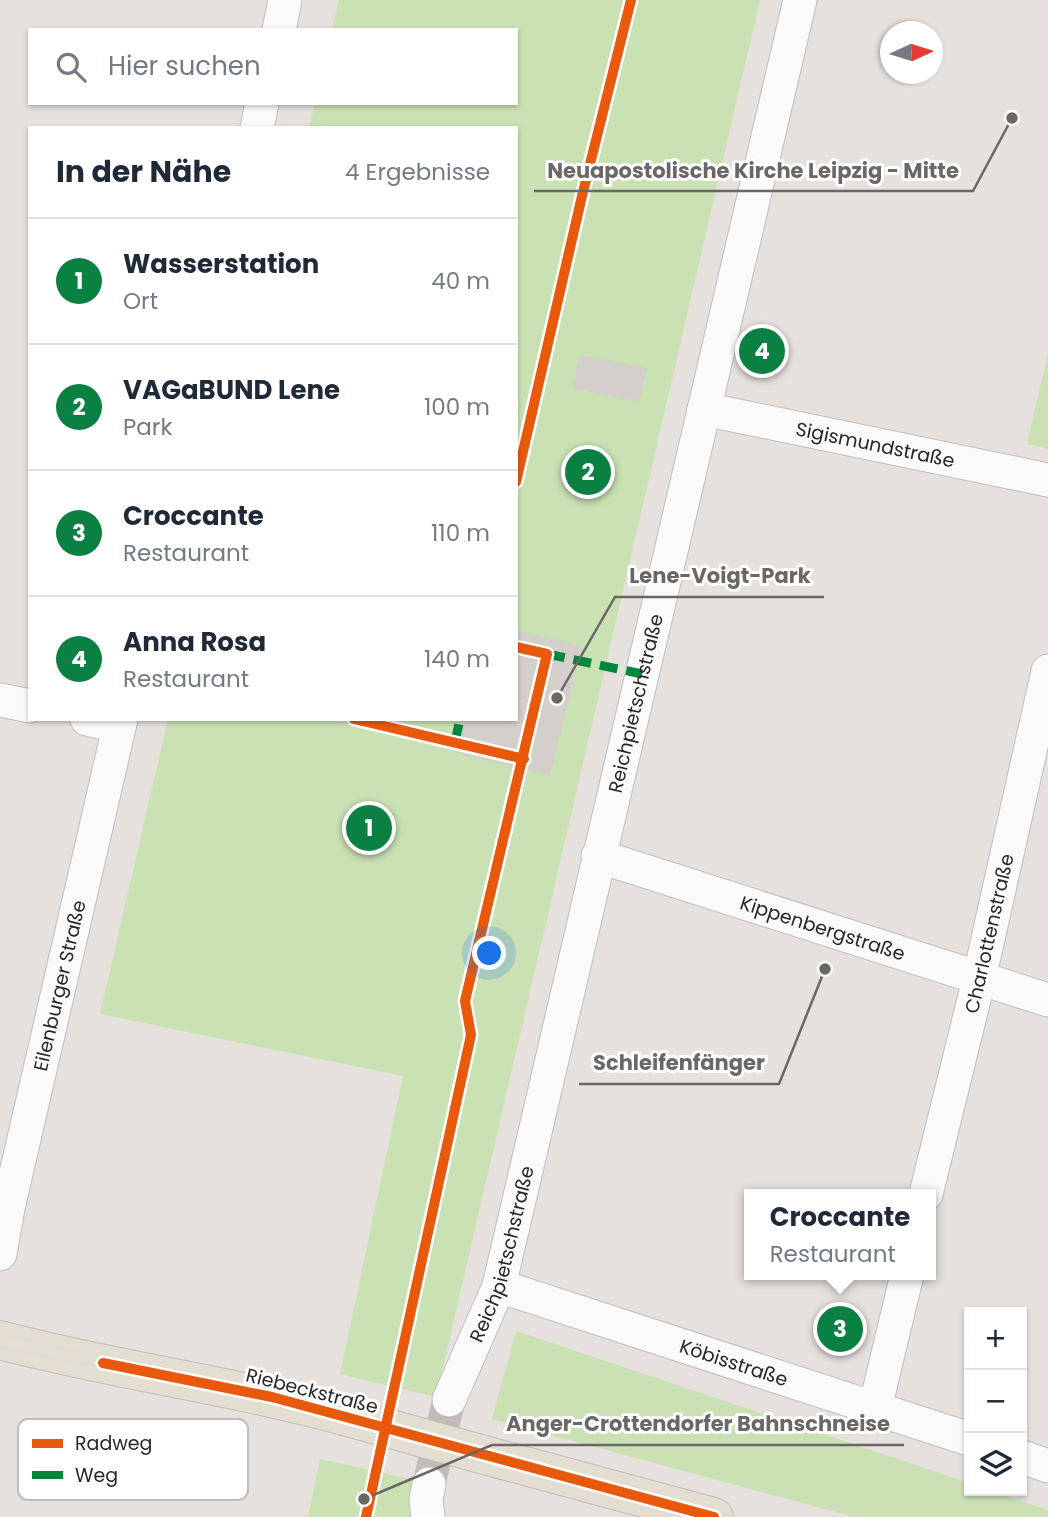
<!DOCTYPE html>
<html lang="de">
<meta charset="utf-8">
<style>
:root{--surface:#fff;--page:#f6f6f7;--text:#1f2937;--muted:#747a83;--line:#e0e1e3;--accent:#0b8043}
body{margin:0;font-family:Poppins,sans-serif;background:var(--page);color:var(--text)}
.controls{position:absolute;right:21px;bottom:21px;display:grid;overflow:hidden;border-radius:0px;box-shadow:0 2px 5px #0004}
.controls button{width:63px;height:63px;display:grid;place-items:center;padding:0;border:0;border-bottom:2px solid var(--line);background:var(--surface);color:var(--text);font:35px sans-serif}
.compass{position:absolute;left:880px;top:21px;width:63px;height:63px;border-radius:50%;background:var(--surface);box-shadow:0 2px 5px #0004;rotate:86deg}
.you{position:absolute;left:490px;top:954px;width:24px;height:24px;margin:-18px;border:5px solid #fff;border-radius:50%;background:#1a73e8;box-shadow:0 0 0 10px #1a73e833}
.badge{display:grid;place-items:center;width:46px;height:46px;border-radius:50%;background:var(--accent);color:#fff;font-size:23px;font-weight:700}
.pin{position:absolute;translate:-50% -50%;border:4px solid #fff;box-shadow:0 2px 7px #0006}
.popup{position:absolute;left:744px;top:1189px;width:192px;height:91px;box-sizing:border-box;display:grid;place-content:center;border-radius:0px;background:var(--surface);filter:drop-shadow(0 2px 5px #0005);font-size:23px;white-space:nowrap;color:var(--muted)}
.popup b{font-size:26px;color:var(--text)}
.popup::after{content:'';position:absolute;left:50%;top:100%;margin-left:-14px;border:14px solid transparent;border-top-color:var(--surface)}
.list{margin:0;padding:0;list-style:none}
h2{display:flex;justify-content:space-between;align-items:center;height:91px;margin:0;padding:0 28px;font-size:30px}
h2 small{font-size:23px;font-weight:400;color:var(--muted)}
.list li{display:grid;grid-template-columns:46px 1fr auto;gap:21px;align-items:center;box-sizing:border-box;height:126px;padding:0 28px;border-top:2px solid var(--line)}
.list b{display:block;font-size:26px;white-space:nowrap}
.list p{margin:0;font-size:23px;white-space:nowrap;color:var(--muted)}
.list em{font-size:23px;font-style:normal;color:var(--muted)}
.icon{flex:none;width:38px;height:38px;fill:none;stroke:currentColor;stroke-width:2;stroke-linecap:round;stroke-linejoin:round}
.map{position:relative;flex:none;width:1048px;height:1517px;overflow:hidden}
.search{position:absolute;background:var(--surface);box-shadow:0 2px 5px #0004;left:28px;top:28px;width:490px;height:77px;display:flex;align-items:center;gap:18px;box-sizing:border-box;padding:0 24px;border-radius:0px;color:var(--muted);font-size:26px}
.panel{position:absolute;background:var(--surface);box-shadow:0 2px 5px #0004;left:28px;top:126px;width:490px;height:595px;border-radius:0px}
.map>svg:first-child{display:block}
.green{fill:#cae1b4}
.plaza{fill:#d4cfcb}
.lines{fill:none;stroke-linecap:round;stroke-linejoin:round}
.minor-tunnel{stroke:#c0bcb8;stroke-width:33;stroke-dasharray:33 17;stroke-linecap:butt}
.minor-casing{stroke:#bfbdbe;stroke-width:35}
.major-casing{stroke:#bfbdbb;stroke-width:40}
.minor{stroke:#fbfafa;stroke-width:33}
.major{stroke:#e4ded2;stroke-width:38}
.tram{stroke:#dcdcdd;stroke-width:2}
.major-bridge-casing{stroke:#bfbdbb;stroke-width:40;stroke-linecap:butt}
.major-bridge{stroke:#e4ded2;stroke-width:38}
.quiet{stroke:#00873e;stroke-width:9;stroke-dasharray:18 9;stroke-linecap:butt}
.cycleway-casing{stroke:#fff;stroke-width:15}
.cycleway{stroke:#e8590c;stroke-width:10}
.labels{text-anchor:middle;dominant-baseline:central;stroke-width:6;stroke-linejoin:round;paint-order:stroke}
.street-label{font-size:19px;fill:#272727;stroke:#fff}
.key{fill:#fff;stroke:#bebebe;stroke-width:2}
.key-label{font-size:19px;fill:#272727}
.leader{fill:none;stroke:#6a6866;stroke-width:2.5}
.callout-dot{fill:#6a6866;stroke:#fff;stroke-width:2.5}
.callout-label{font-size:21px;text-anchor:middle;font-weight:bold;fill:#6a6866;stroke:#fff;stroke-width:6;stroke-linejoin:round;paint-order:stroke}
</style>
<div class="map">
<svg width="1048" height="1517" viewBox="0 0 1048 1517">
<rect width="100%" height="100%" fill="#e6e1dc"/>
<g class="green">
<path d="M339 0H760L436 1397 340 1374 403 1076 100 1014 168 719H516V128H309L315 103H516V30H332Z"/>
<path d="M1048 353V449L1027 444Z"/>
<path d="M516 1331 969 1483V1491H991L1048 1510V1517H854L492 1419Z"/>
<path d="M320 1459 420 1481 412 1517H308Z"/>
</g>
<g class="plaza">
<path d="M580 355 647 368 639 402 572 388Z"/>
<path d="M516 630 582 646 550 776 453 752 460 719H516Z"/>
</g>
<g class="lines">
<path class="minor-tunnel" d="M429 1484 449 1400"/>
<defs>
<g id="minor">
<path d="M279 30 285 0"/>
<path d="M257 128 262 103"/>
<path id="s1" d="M704 409 1048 480"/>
<path d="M0 700 30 706"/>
<path d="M87 719 119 727"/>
<path id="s2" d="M598 856 1048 1000"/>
<path id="s3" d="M926 1194 979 979 1048 671"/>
<path id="s4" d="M0 1254 8 1208 121 719"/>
<path id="s5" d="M499 1286 969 1439"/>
<path id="s6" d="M449 1400 499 1286 800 0"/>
<path d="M875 1408 907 1275"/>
<path d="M1022 1457 1048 1466"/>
<path d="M428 1517 426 1500 429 1484"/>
</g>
<g id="major">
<path d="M0 1340C114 1370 231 1385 344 1416"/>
<path d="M477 1453 714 1517"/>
</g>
</defs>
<use href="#minor" class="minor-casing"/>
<use href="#major" class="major-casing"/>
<use href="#minor" class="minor"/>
<use href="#major" class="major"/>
<g class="tram">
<path d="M0 1334 104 1358 273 1391 736 1517"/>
<path d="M0 1347 270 1403 690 1517"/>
</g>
<defs>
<path id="major-bridge" d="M344 1416 477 1453"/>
</defs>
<use href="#major-bridge" class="major-bridge-casing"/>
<use href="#major-bridge" class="major-bridge"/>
<g class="quiet">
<path d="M547 654 642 674"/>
<path d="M455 742 460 719"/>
</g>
<defs>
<g id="cycleway">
<path d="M516 482 582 196 631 0"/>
<path d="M354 719 524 759"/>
<path d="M103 1363 272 1397 714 1517"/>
<path d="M366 1517 471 1035 465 1001 547 654 516 647"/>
</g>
</defs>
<use href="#cycleway" class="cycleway-casing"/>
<use href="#cycleway" class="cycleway"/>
</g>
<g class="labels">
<g class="street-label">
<text stroke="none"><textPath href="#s1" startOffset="175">Sigismundstraße</textPath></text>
<text stroke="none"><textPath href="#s6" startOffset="723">Reichpietschstraße</textPath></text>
<text stroke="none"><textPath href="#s2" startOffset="236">Kippenbergstraße</textPath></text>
<text stroke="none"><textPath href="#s3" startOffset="268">Charlottenstraße</textPath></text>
<text stroke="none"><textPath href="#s4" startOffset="275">Eilenburger Straße</textPath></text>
<text stroke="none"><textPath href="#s6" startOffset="156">Reichpietschstraße</textPath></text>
<text stroke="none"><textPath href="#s5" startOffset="247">Köbisstraße</textPath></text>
<text transform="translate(312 1391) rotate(14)">Riebeckstraße</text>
</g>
</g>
<rect x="18" y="1419" width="230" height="81" rx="10" class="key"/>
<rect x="32" y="1439" width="31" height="9" fill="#e8590c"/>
<rect x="32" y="1471" width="31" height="8" fill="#00873e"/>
<g class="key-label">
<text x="75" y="1450">Radweg</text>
<text x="75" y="1482">Weg</text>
</g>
<path class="leader" d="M1012 118L973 191H534M557 698L615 597H824M825 969L779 1084H579M364 1499L492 1445H904"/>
<g class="callout-dot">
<circle cx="1012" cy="118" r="7"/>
<circle cx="557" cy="698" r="7"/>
<circle cx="825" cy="969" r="7"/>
<circle cx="364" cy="1499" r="7"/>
</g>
<g class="callout-label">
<text x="753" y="178">Neuapostolische Kirche Leipzig - Mitte</text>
<text x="720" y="583">Lene-Voigt-Park</text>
<text x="679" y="1070">Schleifenfänger</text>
<text x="698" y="1431">Anger-Crottendorfer Bahnschneise</text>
</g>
</svg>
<div class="controls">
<button>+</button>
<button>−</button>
<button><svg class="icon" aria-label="layers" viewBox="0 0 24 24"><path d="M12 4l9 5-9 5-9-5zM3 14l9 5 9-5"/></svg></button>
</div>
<svg class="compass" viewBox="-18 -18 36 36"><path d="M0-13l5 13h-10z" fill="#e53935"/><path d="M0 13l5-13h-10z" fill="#747a83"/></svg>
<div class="you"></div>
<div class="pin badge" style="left:369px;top:828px">1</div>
<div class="pin badge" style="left:588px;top:472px">2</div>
<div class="pin badge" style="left:840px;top:1329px">3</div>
<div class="popup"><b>Croccante</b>Restaurant</div>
<div class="pin badge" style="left:762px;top:351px">4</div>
<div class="search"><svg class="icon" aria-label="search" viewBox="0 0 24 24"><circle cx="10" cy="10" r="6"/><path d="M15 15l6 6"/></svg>Hier suchen</div>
<section class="panel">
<h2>In der Nähe<small>4 Ergebnisse</small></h2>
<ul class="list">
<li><span class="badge">1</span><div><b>Wasserstation</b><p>Ort</p></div><em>40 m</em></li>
<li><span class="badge">2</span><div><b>VAGaBUND Lene</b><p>Park</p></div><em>100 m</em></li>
<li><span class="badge">3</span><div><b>Croccante</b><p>Restaurant</p></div><em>110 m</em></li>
<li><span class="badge">4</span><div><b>Anna Rosa</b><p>Restaurant</p></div><em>140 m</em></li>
</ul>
</section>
</div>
